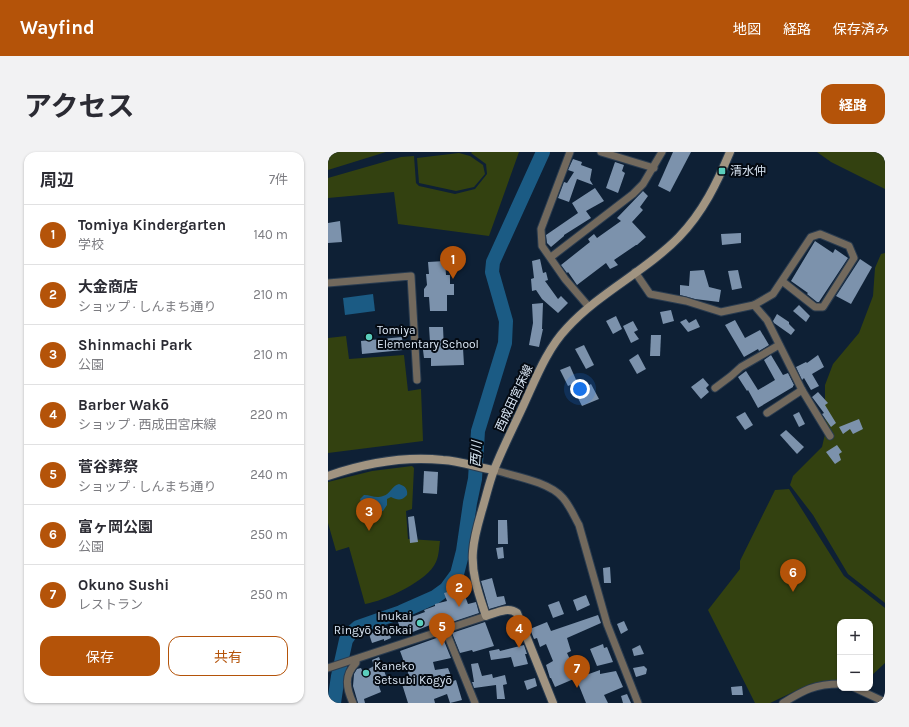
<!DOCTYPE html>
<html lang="ja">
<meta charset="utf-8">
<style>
:root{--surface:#fff;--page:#f2f2f3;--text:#2b2b33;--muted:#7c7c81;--line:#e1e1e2;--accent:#b45309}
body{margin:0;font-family:Karla,"Noto Sans JP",sans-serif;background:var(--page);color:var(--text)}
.controls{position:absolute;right:12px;bottom:12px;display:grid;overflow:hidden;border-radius:8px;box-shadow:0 1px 3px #0004}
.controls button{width:36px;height:36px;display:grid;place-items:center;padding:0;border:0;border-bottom:1px solid var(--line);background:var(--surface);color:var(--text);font:20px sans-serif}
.you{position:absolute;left:252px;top:237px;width:14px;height:14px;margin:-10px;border:3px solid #fff;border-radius:50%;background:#1a73e8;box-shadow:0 0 0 6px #1a73e833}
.badge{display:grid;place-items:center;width:26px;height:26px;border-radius:50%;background:var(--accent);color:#fff;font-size:13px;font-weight:700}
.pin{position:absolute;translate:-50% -33px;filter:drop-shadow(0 1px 2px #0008)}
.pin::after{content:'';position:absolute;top:21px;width:14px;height:12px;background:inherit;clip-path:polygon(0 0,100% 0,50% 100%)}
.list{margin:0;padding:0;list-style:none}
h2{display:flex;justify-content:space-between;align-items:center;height:52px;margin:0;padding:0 16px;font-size:17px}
h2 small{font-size:13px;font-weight:400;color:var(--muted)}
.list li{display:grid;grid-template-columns:26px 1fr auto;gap:12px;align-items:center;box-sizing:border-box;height:60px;padding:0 16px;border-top:1px solid var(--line)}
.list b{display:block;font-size:15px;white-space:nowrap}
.list p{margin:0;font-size:13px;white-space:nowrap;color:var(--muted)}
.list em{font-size:13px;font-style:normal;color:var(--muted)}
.actions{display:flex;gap:8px;padding:12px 16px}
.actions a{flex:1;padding:9px 0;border:1px solid var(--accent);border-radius:12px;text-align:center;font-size:14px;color:var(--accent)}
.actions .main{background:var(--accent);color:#fff}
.map{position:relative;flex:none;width:557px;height:551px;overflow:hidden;border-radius:12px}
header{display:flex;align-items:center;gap:24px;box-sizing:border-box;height:56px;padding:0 20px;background:var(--accent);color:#fff}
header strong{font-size:19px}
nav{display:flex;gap:22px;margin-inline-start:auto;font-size:14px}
.intro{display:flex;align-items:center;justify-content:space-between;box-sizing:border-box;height:96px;padding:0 24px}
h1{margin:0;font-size:28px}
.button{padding:10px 18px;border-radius:12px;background:var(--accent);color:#fff;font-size:14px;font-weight:700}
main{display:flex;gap:24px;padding:0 24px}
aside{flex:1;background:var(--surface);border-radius:12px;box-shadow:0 1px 3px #0004}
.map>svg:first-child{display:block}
.green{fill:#334110}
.water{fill:#1b5b84}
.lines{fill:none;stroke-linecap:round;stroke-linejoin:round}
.river{stroke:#1b5b84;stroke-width:14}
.building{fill:#7c92ac}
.street-casing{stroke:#2a3c50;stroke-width:9}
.secondary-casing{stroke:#2a3c50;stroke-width:10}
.street{stroke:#72695d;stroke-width:7}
.secondary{stroke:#a19481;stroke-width:8}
.poi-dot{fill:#5bcebc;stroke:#040a12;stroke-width:1.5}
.labels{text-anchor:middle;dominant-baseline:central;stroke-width:4;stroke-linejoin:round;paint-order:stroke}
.poi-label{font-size:12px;fill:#d9e5f3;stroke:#040a12;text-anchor:start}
.street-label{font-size:12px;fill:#d9e5f3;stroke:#040a12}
.water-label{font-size:13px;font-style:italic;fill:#d5e5f1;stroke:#040a12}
</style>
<header>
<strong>Wayfind</strong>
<nav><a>地図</a><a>経路</a><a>保存済み</a></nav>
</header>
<div class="intro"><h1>アクセス</h1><a class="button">経路</a></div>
<main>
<aside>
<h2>周辺<small>7件</small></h2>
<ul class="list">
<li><span class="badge">1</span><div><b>Tomiya Kindergarten</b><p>学校</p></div><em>140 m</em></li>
<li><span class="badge">2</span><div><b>大金商店</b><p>ショップ · しんまち通り</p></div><em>210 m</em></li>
<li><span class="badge">3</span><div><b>Shinmachi Park</b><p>公園</p></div><em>210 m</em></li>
<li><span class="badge">4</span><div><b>Barber Wakō</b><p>ショップ · 西成田宮床線</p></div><em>220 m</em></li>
<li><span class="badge">5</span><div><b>菅谷葬祭</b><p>ショップ · しんまち通り</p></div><em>240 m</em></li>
<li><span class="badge">6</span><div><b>富ヶ岡公園</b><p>公園</p></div><em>250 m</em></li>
<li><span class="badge">7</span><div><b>Okuno Sushi</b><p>レストラン</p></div><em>250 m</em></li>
</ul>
<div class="actions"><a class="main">保存</a><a>共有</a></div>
</aside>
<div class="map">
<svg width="557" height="551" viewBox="0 0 557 551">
<rect width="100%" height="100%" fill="#0e2035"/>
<g class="green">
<path d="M0 0H58L0 18Z"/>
<path d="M144 0H191L161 84 70 72 66 40 0 46V26L73 5 86 4 88 31 91 34 127 42 147 37 159 22 158 12 143 1Z"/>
<path d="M489 0H557V37L503 10Z"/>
<path d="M131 1 142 4 155 13 157 22 146 35 128 39 91 31 89 6Z"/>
<path d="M557 101V451L520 422 485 363 462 333 465 324 494 295 497 282V233L505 212 531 181 545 144 547 116 553 102Z"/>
<path d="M18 184 21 207 76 203 80 239 93 237 95 289 0 301V186Z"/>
<path d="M84 314 86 316 84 357 78 359 80 387 112 389C111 395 111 404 108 410 100 429 56 449 37 452L21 395 8 399 0 371V330L44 319Z"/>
<path d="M461 337 516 424 557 456V511L542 525V470H512V529L482 532 442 551H427L380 458 412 417V409L447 338Z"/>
</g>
<g class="water">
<path d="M45 142 47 159 17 163 15 146Z"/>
<path d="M71 332C77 334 80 337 79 343 74 349 69 348 63 345L59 347V353L55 359C44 362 35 359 32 347L36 343C43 343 48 347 55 344 63 342 63 334 71 332Z"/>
</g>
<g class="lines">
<path class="river" d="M6 551 10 524 18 488 22 482 30 475 73 460 107 445 118 437 129 422 135 399 142 351 147 327 150 279 177 191 178 169 164 120 165 110 215 0"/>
</g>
<g class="building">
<path d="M345 0H363L342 40 330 34Z"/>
<path d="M245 7 254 10 253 13 264 17 262 28 265 33 249 27 241 50 230 46 236 30 239 31 246 20 240 18Z"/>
<path d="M287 10 296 13 294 19 297 21 290 41 278 36Z"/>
<path d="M267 36 276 49 258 59 263 66 236 83V84L223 95 219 91 218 83 250 61 244 51Z"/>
<path d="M315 39 320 44 312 55 315 58 304 70 318 85 309 93H308L286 108 290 113 282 117 278 111 249 133 240 120 239 121 233 113 262 90 260 87 266 82 269 86 293 69 289 66Z"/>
<path d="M12 69 14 90 0 91V71Z"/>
<path d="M413 81V91L394 93 393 82Z"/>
<path d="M487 89 505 101 507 97 520 106 491 150H489L479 142 480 141 463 129Z"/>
<path d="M212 107 215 121 218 120 220 128 217 129 230 147 233 144 240 151 230 161 214 147 208 138 204 139 203 127 206 126 204 109Z"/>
<path d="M532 107 544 115 523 152 508 144Z"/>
<path d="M117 109 118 123H122V132H126V143H119V159H102L101 145H96V137L99 133 98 122H101L100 110Z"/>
<path d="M376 118 381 135 393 138 391 150 367 147 352 143V133L361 134 362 119Z"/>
<path d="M410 118 414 136 404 138 400 119Z"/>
<path d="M215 151 214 177H215L211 195 201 193 205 171 204 152Z"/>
<path d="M471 153 482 164 478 170 465 159Z"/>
<path d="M343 158 346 169 335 172 332 160Z"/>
<path d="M449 162 461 170V172L467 178 463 183 446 171 445 169Z"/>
<path d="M288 164 294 177 285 182 278 169Z"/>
<path d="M358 167 361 171 368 167 372 175 360 180 352 170Z"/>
<path d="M407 168 417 186 432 178 441 193 431 199 430 197 416 205 397 173Z"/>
<path d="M305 169 310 178 306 180 311 187 303 191 295 174Z"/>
<path d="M101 175H115L116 198 135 196 136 213 103 214V206H96L95 198 102 190Z"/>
<path d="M323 183H333L332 204H322Z"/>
<path d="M74 185 75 198 34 202 33 189Z"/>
<path d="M256 193 266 213 258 217 247 197Z"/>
<path d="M310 202 318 217 309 222 301 208Z"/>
<path d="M443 203 455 223 460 221 466 233 465 234V235L430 256 420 238 419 239 410 225 418 219 430 238 447 228 436 208Z"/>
<path d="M490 203 496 215 484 222 491 234 483 238 476 226 474 228 468 215 478 210 479 211Z"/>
<path d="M242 214 249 230 240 234 232 218Z"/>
<path d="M375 226 381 233 378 236 381 240 373 247 363 235Z"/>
<path d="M263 232 271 247 254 254 249 244 254 242 253 238Z"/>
<path d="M490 240 500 251 497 253 508 271 503 275 494 262 496 261 484 245Z"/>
<path d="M417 260 425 273 417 278 408 265Z"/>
<path d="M471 260 477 272 471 275 465 263Z"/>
<path d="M531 267 535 277 525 282 522 277 515 282 511 275Z"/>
<path d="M458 278 476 295 469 302 452 283Z"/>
<path d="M509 293 514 300 511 302 513 308 507 312 498 300Z"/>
<path d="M96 319 110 320 109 342 95 341Z"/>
<path d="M86 364 90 390 82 391 80 365Z"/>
<path d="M170 368H179L180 392H170Z"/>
<path d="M175 395 176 406 170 407 168 396Z"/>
<path d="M282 415 283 431H276L275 416Z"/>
<path d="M164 426 169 445 176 444 178 452 161 457 153 429Z"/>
<path d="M134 436 140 452 148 450 151 461 103 477 102 473 75 484 70 470 97 460 96 458 107 454V452L119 449 116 441Z"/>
<path d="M258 443 262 453 249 459 245 448Z"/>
<path d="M231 449 236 462 225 466 220 453Z"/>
<path d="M270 463 273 471 239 486 243 499 239 501 248 520 255 517 258 523 272 518V522L288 519 295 535 276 543 280 551H258L248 526 227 535 223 526H222L218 513 225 509 218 492 212 495 209 486 206 487 202 477 219 470 223 479 226 478Z"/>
<path d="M296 469 300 478 293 482 289 472Z"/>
<path d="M157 470 166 494 145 500 144 498 132 501 124 481Z"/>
<path d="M60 475 63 486 56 489V487L44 491 41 482Z"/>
<path d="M114 484 123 506 105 510 107 518 120 516 125 529 128 528 134 548 122 551 119 542 106 547 107 551H80L74 532 83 529 72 499Z"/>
<path d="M275 492 276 496 279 495 285 510 269 514 262 497Z"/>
<path d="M196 493 199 502H197L200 512 186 515 183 505 163 508 161 499 171 497 172 499Z"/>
<path d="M312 493 316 502 306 504 304 497Z"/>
<path d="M51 505 58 524 48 526 53 540 36 547 37 551H30L25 534 26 522 29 517 33 516 35 520 46 514 44 508Z"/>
<path d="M150 511 154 524 164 522 165 526 177 523 179 532 175 533 177 547H169L168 533 146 536 144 530H146L143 512Z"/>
<path d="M316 514 319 517 318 522 308 525 305 516Z"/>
<path d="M207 526 209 534 199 538 196 529Z"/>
<path d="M414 534 415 543H404L403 535Z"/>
<path d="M299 542 303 551H295L293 544Z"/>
</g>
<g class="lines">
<defs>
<g id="street">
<path d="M242 0 213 77 214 94 237 127 261 155"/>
<path d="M273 0 326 16"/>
<path d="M223 105 305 42 315 32 334 0"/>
<path d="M307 120 322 142 358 149 393 160 426 153 439 168 474 238 502 284"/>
<path d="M0 131 83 124 89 228"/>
<path d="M426 153 445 142 483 85 492 82 521 94 526 106 495 155H487L454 129"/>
<path d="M387 236 403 224 413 215 451 193"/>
<path d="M439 261 474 238"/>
<path d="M166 318C186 324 222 330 235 346 242 354 246 364 251 373L279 472 310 551"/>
<path d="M117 477 147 551"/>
<path d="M0 516 158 464"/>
<path d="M527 536 557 550"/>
<path d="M25 551C18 536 16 523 28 511V508"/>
<path d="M455 551C476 538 487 532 512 532"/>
</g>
<g id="secondary">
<path d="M0 324C37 311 76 304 115 308 132 309 149 315 166 318"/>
<path d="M225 551 189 461C180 454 168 461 158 464 151 443 143 422 145 399 146 385 150 372 154 358 158 345 161 331 166 318 175 295 186 274 196 252 208 226 219 197 239 176 272 140 318 119 351 85 375 60 389 31 402 0"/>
</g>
</defs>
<use href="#street" class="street-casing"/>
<use href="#secondary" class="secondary-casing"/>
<use href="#street" class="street"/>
<use href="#secondary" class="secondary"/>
</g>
<g class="poi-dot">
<rect x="390" y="15" width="8" height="8" rx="2"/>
<circle cx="41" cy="185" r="4"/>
<circle cx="92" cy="471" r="4"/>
<circle cx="38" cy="521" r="4"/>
</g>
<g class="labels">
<g class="poi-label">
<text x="402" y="19">清水仲</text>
<text x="49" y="178">Tomiya<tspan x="49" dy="14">Elementary School</tspan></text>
<text x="84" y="464" text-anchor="end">Inukai<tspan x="84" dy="14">Ringyō Shōkai</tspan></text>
<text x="46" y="514">Kaneko<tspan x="46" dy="14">Setsubi Kōgyō</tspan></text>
</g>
<g class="street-label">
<text transform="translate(186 246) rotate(-65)">西成田宮床線</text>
</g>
<g class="water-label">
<text transform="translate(148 302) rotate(-87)">西川</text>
</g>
</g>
</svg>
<div class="controls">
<button>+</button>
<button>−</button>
</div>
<div class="you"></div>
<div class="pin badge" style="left:125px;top:127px">1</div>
<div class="pin badge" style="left:131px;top:455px">2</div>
<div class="pin badge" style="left:41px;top:379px">3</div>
<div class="pin badge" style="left:191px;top:496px">4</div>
<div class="pin badge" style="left:114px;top:494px">5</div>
<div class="pin badge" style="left:465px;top:440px">6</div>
<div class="pin badge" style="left:249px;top:536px">7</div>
</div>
</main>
